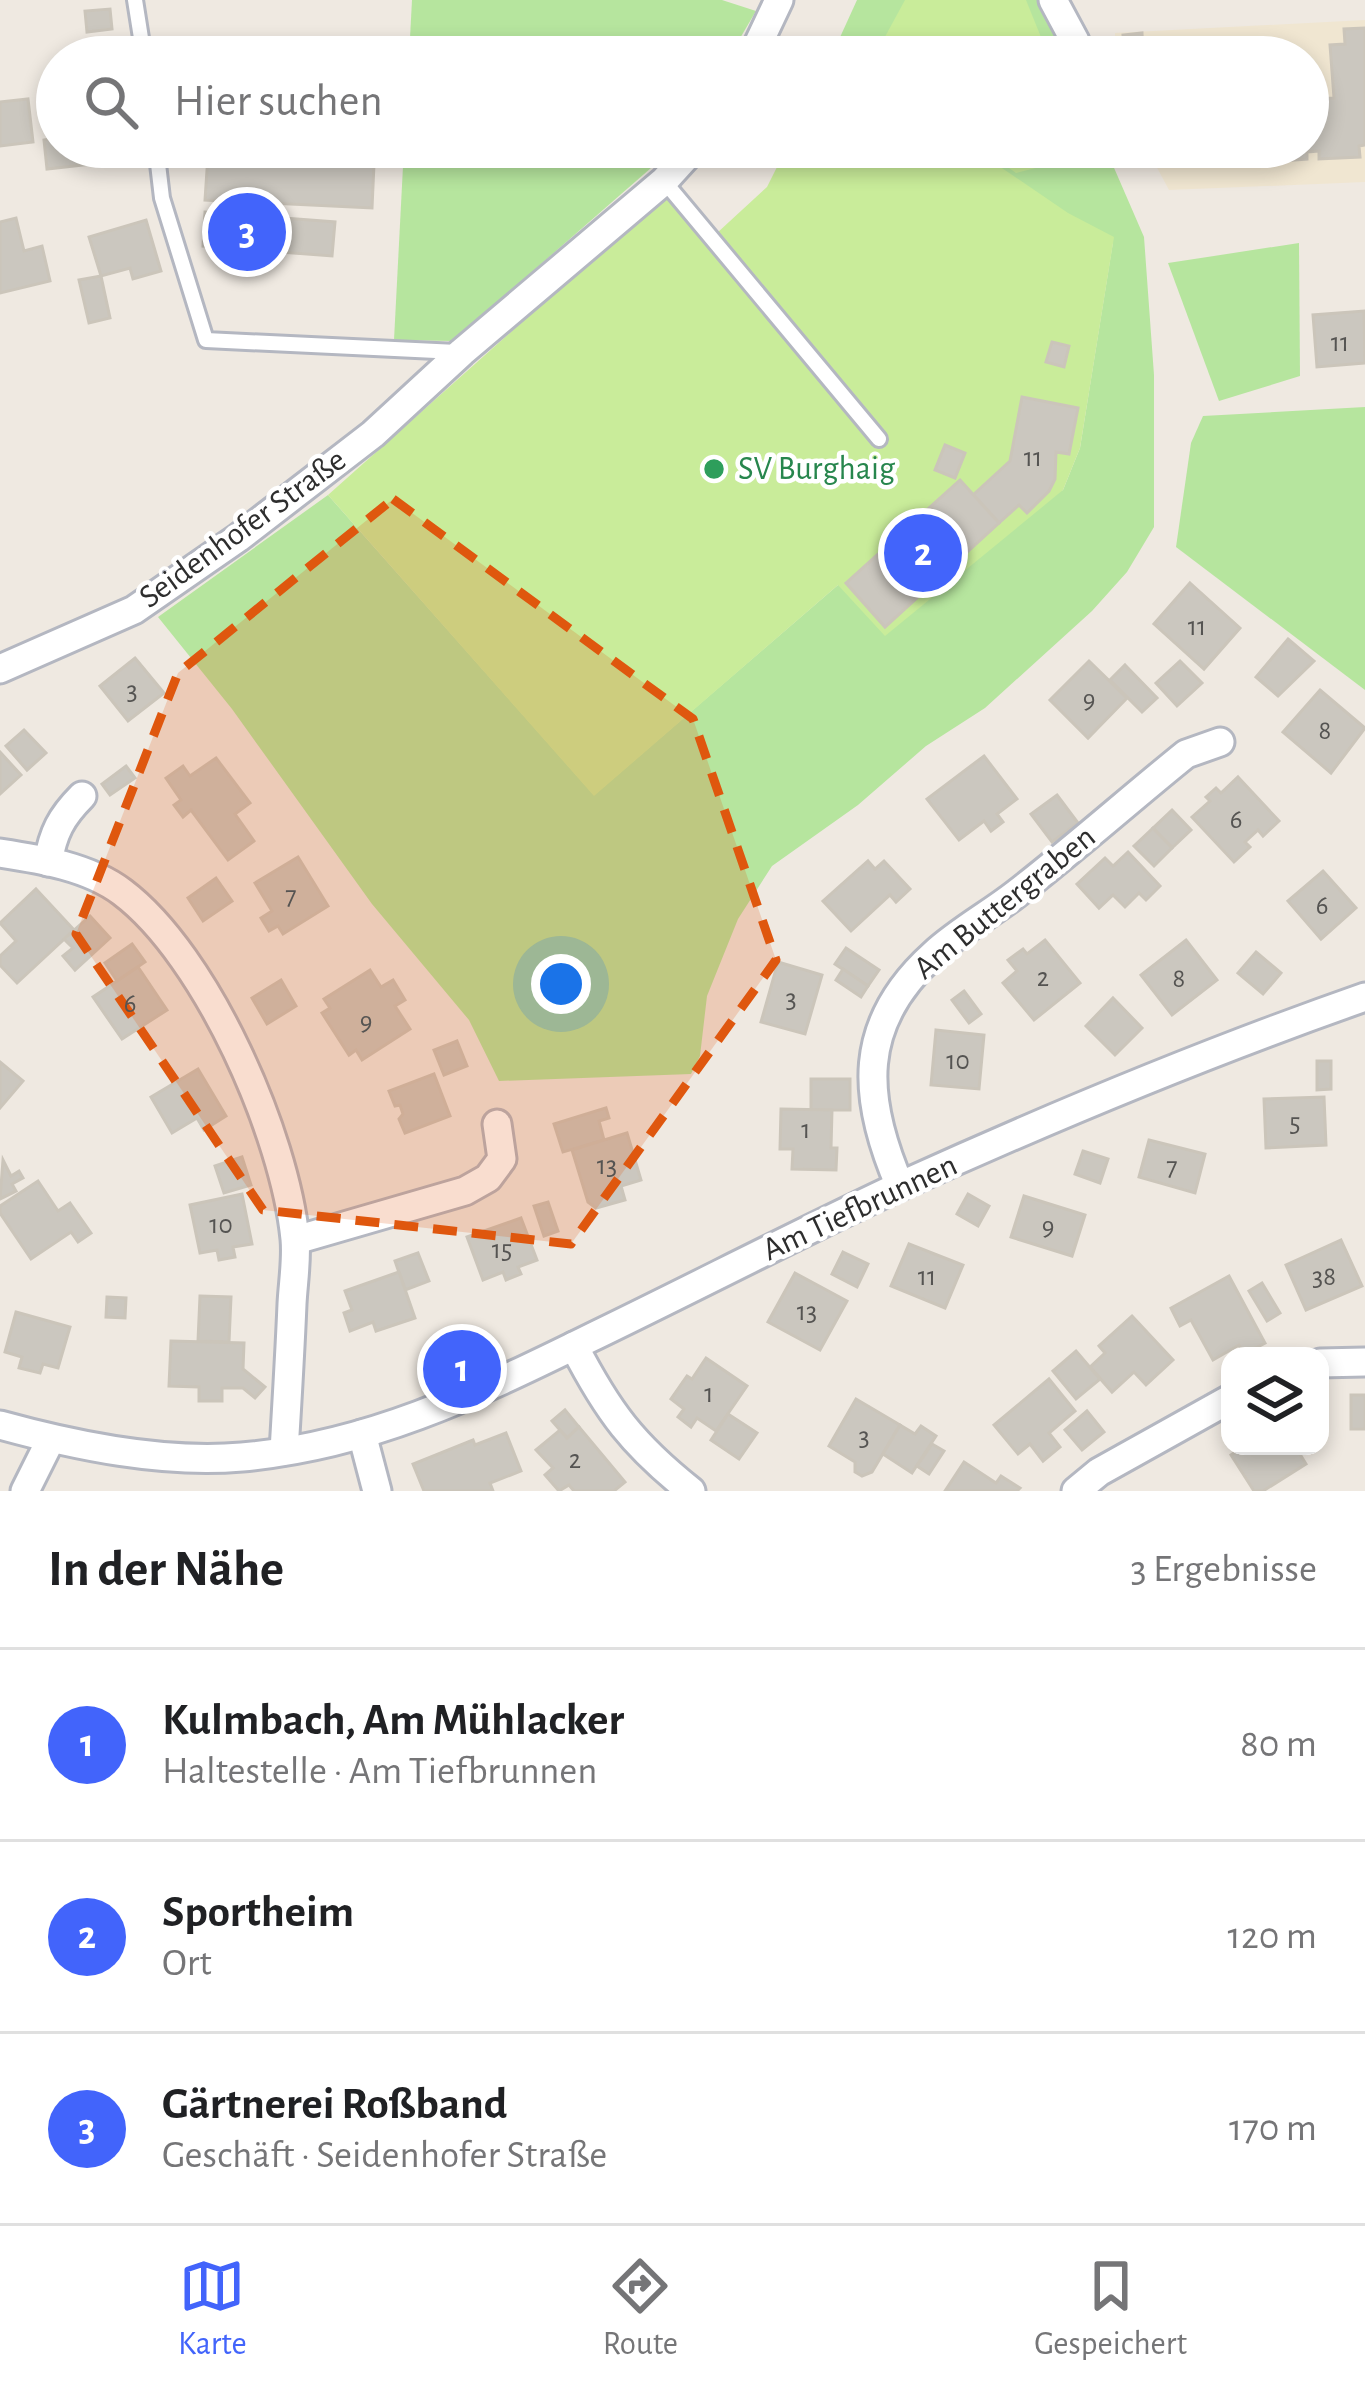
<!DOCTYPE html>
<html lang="de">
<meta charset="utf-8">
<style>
:root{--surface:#fff;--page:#f2f2f2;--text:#202124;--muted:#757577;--line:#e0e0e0;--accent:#4264fb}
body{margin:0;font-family:"Alegreya Sans",sans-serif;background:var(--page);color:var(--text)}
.controls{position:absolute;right:36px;bottom:36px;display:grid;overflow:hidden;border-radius:24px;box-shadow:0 6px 18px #0003}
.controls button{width:108px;height:108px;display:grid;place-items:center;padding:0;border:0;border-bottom:3px solid var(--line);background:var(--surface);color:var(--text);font:60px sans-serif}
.you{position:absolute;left:561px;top:984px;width:42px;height:42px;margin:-30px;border:9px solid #fff;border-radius:50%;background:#1a73e8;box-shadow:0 0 0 18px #1a73e833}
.badge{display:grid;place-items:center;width:78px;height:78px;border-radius:50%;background:var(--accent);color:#fff;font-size:39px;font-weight:700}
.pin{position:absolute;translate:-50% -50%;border:6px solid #fff;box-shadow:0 3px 12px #0006}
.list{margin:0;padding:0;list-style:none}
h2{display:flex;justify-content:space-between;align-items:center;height:156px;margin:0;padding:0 48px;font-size:51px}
h2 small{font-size:39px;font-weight:400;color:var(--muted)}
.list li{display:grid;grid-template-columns:78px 1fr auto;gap:36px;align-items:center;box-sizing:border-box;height:192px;padding:0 48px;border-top:3px solid var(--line)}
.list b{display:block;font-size:45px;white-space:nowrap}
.list p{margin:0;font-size:39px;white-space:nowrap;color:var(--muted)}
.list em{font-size:39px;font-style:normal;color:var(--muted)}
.icon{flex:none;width:66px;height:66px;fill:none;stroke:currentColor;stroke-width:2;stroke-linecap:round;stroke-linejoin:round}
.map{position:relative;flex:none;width:1365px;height:1491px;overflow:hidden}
.search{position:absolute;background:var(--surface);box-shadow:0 6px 18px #0003;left:36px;right:36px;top:36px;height:132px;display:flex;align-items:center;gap:30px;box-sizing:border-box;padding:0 42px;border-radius:66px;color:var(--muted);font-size:45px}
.sheet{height:732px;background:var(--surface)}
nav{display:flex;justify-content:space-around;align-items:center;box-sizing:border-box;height:168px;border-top:3px solid var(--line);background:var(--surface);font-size:33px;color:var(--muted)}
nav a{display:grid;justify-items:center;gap:6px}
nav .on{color:var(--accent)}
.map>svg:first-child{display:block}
.education{fill:#f0e6d1}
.green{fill:#b6e59e}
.pitch{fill:#c9ec9a}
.building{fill:#cbc7bf;stroke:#cbc5ba;stroke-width:3}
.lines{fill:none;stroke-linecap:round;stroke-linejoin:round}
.lane-casing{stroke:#b4b7c1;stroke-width:20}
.street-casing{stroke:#b4b7c1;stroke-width:33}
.lane{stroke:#fff;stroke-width:14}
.street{stroke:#fff;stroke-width:27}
.marked{fill:#df570e;fill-opacity:0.2;stroke:#df570e;stroke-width:9;stroke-dasharray:24 15;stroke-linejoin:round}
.leisure-dot{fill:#2e9e5b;stroke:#fff;stroke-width:4.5}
.labels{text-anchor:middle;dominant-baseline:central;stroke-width:9;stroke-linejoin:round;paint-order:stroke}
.number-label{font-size:27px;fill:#555452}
.leisure-label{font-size:33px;fill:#27864d;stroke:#fff;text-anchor:start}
.street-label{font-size:33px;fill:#2e2e2e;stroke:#fff}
</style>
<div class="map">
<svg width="1365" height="1491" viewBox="0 0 1365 1491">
<rect width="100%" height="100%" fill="#efe9e1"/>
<path class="education" d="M1365 20V182L1169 190 1146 147H1308V57H1116L1115 33Z"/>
<g class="green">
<path d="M412 0H722L756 11 729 57H409Z"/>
<path d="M857 0H1042L1066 57H831Z"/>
<path d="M404 147H675L453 341 394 340Z"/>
<path d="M887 147H1105L1144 237 1154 375V527L1127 572 1092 611 985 708 926 746 858 805 772 866 738 919 707 996 700 1056 691 1074 499 1081 469 1020 372 904 232 709 158 617 328 495 594 795 838 585 1063 490 1080 448 1113 242Z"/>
<path d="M1299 243 1300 376 1219 401 1168 263Z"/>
<path d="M1365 407V690L1176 547 1191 443 1203 416Z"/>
</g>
<g class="pitch">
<path d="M905 0H1026L1049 57H874Z"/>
<path d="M787 147H971L1068 213 1114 237 1080 448 1063 490 885 636 838 585 594 796 328 495 677 184 717 233 767 187Z"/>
<path d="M980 147H1087L1090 154 1016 173Z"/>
</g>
<g class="building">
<path d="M110 9 112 29 87 32 85 11Z"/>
<path d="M1365 28V145L1359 146 1360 157 1319 159V151L1307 152V159L1266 162 1265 153 1229 155 1230 163 1188 166 1187 157 1171 158 1170 147H1308V90L1314 89 1315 99 1334 98 1330 45 1345 44 1344 29Z"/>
<path d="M1142 33 1143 57H1125L1123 35Z"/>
<path d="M28 99 33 142 0 146V102Z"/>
<path d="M57 138V147H144L145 158 47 169 44 140Z"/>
<path d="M176 147H308L307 155 205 151 206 158H177Z"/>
<path d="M208 155 374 164 372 208 205 200Z"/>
<path d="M205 212 335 222 332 256 203 246Z"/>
<path d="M16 218 24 251 42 246 50 281 0 293V222Z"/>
<path d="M146 220 161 271 133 279 130 268 101 276 89 237Z"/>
<path d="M101 276 110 318 89 323 79 280Z"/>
<path d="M1364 311 1365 363 1317 367 1313 315Z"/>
<path d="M1052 342 1069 346 1064 367 1046 362Z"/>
<path d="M1022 397 1078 408 1069 454 1056 452 1055 479 1049 491 1027 513 1019 505 999 523 973 495 1010 461Z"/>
<path d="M945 445 965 453 955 478 935 470Z"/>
<path d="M960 480 999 523 885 627 846 583Z"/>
<path d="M1190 583 1240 628 1204 669 1154 624Z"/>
<path d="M1288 639 1314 661 1278 696 1256 677Z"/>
<path d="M135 658 164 693 128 721 100 686Z"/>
<path d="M1089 661 1127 698 1088 738 1050 700Z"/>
<path d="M1180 661 1202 683 1177 706 1156 683Z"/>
<path d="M1125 665 1157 698 1142 712 1110 680Z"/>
<path d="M1320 690 1365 728 1331 773 1283 732Z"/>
<path d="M24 730 46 753 27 770 6 746Z"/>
<path d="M0 752 21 775 0 794Z"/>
<path d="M984 756 1017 799 997 814 1003 822 991 831 984 821 959 840 927 799Z"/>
<path d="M216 758 250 803 235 814 254 841 228 860 191 810 183 817 174 805 181 800 166 778 183 766 190 776Z"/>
<path d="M126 766 135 778 110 795 102 784Z"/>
<path d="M1238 777 1279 821 1263 836 1258 830 1245 842 1250 847 1234 862 1192 817 1210 801 1206 797 1216 788 1221 793Z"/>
<path d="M1057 795 1078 823 1052 842 1031 814Z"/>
<path d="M1172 810 1191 830 1172 848 1153 828Z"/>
<path d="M1153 828 1172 848 1154 866 1134 846Z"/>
<path d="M1128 852 1160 886 1146 900 1139 893 1125 907 1113 895 1099 908 1077 884 1105 858 1113 866Z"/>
<path d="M298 857 328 906 283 934 278 926 269 931 261 918 272 911 255 883Z"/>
<path d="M868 861 875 869 884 861 910 889 896 902 890 895 851 931 823 901Z"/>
<path d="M1323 871 1356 908 1321 939 1288 901Z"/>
<path d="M216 878 232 901 203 921 188 898Z"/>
<path d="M36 889 74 930 17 983 0 965V956L16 941 0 923Z"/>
<path d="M90 916 110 938 75 970 63 956 73 948 64 939Z"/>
<path d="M1045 940 1080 983 1034 1020 1003 983 1017 971 1008 960 1023 949 1027 954Z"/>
<path d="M1186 940 1217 980 1172 1015 1141 975Z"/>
<path d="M132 944 145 962 117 981 105 963Z"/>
<path d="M846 948 879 970 868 986 835 964Z"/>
<path d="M1256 952 1281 973 1263 994 1238 973Z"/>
<path d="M778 962 822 975 805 1034 761 1022Z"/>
<path d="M138 967 167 1010 122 1039 93 997Z"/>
<path d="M843 969 868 986 861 997 836 980Z"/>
<path d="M370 970 381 987 393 980 405 1000 395 1006 410 1029 362 1060 356 1050 349 1055 322 1013 330 1008 324 999Z"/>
<path d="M281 980 296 1006 267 1024 252 998Z"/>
<path d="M964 991 981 1014 969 1023 952 1000Z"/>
<path d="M1113 998 1142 1028 1115 1055 1086 1026Z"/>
<path d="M936 1030 984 1035 979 1089 931 1085Z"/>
<path d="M457 1041 467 1066 444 1075 434 1050Z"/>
<path d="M1317 1061H1331V1089L1317 1090Z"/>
<path d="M0 1062 23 1081 0 1108Z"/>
<path d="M198 1069 226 1116 204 1130 197 1118 172 1133 151 1097Z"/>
<path d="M434 1074 450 1116 405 1133 399 1119 403 1114 400 1105 395 1106 389 1091Z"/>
<rect x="811" y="1079" width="39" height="31"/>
<path d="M1324 1097 1326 1145 1266 1148 1264 1099Z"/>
<path d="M606 1108 609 1118 599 1121 604 1140 563 1152 554 1124Z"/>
<path d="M781 1109 832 1110 831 1148H837L836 1170 792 1169 793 1149H780Z"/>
<path d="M627 1133 641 1180 621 1186 625 1200 596 1208 588 1202 572 1150Z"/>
<path d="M1149 1140 1205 1154 1195 1193 1139 1177Z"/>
<path d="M1083 1151 1108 1159 1100 1183 1075 1174Z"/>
<path d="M242 1157 251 1185 224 1193 215 1166Z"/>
<path d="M3 1160 11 1176 19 1171 23 1178 12 1184 16 1191 0 1199Z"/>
<path d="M38 1181 58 1211 70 1203 91 1233 78 1242 71 1232 31 1259 0 1213V1206Z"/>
<path d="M242 1194 252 1244 233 1247 235 1257 219 1260 217 1250 200 1253 190 1205Z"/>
<path d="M968 1194 989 1206 978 1226 957 1214Z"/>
<path d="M1024 1196 1085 1215 1072 1256 1011 1237Z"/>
<path d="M548 1202 558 1231 544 1236 534 1206Z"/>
<path d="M521 1218 537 1260 518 1267 521 1274 506 1280 503 1272 483 1280 467 1237Z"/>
<path d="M1341 1240 1362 1286 1306 1310 1286 1265Z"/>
<path d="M909 1244 963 1265 945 1308 891 1286Z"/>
<path d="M843 1252 868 1264 857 1287 832 1274Z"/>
<path d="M418 1253 429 1281 405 1290 395 1261Z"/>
<path d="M399 1272 415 1318 376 1331 373 1322 350 1331 344 1313 352 1310 345 1291Z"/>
<path d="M795 1273 847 1301 820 1350 768 1322Z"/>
<path d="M1229 1276 1265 1343 1244 1354 1239 1345 1213 1360 1191 1320 1180 1326 1171 1308Z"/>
<path d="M1262 1283 1280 1313 1267 1321 1249 1291Z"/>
<path d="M200 1296 231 1297 229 1342 198 1341Z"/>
<path d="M107 1297 126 1298 125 1318 106 1317Z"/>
<path d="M16 1312 70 1327 58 1368 43 1364 40 1373 19 1368 22 1357 5 1352Z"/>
<path d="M1132 1316 1173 1360 1146 1385 1134 1372 1112 1392 1090 1367 1105 1353 1099 1346Z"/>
<path d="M171 1341 244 1343 243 1369 265 1387 255 1398 243 1388H222V1401H199V1387L169 1386Z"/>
<path d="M1076 1351 1100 1379 1076 1399 1053 1371Z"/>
<path d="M706 1358 747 1386 716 1431 697 1418 691 1427 678 1417 684 1409 671 1399 687 1376 692 1379Z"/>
<path d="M1049 1379 1075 1411 1049 1433 1060 1447 1043 1461 1030 1444 1018 1454 994 1425Z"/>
<rect x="1351" y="1395" width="14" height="34"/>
<path d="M856 1399 900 1425 872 1472 862 1476 855 1472V1462L829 1446Z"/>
<path d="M565 1410 579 1427 567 1438 552 1421Z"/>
<path d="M1087 1411 1104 1432 1082 1450 1065 1430Z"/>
<path d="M728 1414 757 1433 739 1459 711 1440Z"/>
<path d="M900 1425 915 1434 921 1426 936 1436 912 1473 883 1454Z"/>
<path d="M579 1427 625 1482 614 1491H574L569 1485 559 1491 545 1475 553 1468 536 1450 560 1430 567 1438Z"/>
<path d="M506 1433 521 1471 490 1483 493 1491H424L413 1464 473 1440 475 1445Z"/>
<path d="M932 1444 944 1451 929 1474 917 1466Z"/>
<path d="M1244 1446H1295L1306 1464 1263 1491H1254L1231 1455Z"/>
<path d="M964 1462 996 1483 1001 1476 1020 1488 1017 1491H945Z"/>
</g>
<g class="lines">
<defs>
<g id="lane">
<path d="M135 0 144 57"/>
<path d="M156 147 162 198 206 340 457 352"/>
<path d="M664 181 879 439"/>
</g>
<g id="street">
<path d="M1053 0 1075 41"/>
<path d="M752 57 779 0"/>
<path d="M0 669 134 610 238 538 373 434 462 352 664 181 695 147"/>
<path d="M0 853C40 859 89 867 122 892 207 956 285 1135 295 1239 297 1260 293 1283 292 1304 290 1353 287 1402 284 1451"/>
<path d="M48 862C53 833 61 817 82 796"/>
<path d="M900 1186C862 1098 856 1024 934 954 959 931 989 915 1016 894 1074 849 1129 800 1186 754L1220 742"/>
<path d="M296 1240 465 1191 488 1178 502 1159 497 1124"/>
<path d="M574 1346C608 1412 633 1445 691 1491"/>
<path d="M1320 1363 1365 1362"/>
<path d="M0 1425C76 1446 163 1464 242 1457 367 1446 474 1395 584 1341 690 1290 795 1235 902 1185 1054 1116 1208 1052 1365 997"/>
<path d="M362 1434 377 1491"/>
<path d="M25 1491 51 1439"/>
<path d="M1076 1491 1099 1472 1230 1399"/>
</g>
</defs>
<use href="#lane" class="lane-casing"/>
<use href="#street" class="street-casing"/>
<use href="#lane" class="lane"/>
<use href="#street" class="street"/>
</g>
<path class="marked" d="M393 499 693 719 776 960 571 1244 263 1210 76 934 178 673Z"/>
<circle class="leisure-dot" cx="714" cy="469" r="12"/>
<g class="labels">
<g class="number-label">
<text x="1340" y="342">11</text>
<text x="1033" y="457">11</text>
<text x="1197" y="626">11</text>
<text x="132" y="690">3</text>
<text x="1089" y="699">9</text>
<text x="1325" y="730">8</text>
<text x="1236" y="819">6</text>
<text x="291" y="895">7</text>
<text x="1322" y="905">6</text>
<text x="1043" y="977">2</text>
<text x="1179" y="978">8</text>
<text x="791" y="998">3</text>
<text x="130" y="1003">6</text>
<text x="366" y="1021">9</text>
<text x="958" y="1060">10</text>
<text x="1295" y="1122">5</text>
<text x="806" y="1129">1</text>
<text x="607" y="1165">13</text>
<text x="1172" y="1166">7</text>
<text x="221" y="1224">10</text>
<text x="1048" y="1226">9</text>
<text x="502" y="1249">15</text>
<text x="927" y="1276">11</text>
<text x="1324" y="1276">38</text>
<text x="807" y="1311">13</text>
<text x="709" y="1393">1</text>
<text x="864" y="1436">3</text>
<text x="575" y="1459">2</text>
</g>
<g class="leisure-label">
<text x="738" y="469">SV Burghaig</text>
</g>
<g class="street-label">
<text transform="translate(243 529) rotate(-36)">Seidenhofer Straße</text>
<text transform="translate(1005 903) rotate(-39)">Am Buttergraben</text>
<text transform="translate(860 1208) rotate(-25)">Am Tiefbrunnen</text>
</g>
</g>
</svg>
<div class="controls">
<button><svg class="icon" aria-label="layers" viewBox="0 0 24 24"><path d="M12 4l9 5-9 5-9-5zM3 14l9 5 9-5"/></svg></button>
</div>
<div class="you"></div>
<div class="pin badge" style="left:462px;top:1369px">1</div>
<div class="pin badge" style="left:923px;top:553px">2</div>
<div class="pin badge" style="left:247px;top:232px">3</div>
<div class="search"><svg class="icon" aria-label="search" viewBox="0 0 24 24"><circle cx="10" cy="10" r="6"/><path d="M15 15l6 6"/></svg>Hier suchen</div>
</div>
<section class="sheet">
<h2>In der Nähe<small>3 Ergebnisse</small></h2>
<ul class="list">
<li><span class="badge">1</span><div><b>Kulmbach, Am Mühlacker</b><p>Haltestelle · Am Tiefbrunnen</p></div><em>80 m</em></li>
<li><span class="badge">2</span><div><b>Sportheim</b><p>Ort</p></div><em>120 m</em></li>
<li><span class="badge">3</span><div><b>Gärtnerei Roßband</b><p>Geschäft · Seidenhofer Straße</p></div><em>170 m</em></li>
</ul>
</section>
<nav>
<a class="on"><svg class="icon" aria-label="map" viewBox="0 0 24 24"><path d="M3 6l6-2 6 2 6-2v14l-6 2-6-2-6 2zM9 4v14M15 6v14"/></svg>Karte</a>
<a><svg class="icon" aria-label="directions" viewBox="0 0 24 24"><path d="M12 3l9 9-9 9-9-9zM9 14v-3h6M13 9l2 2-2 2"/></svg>Route</a>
<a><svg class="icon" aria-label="saved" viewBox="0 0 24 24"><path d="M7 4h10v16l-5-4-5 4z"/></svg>Gespeichert</a>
</nav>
